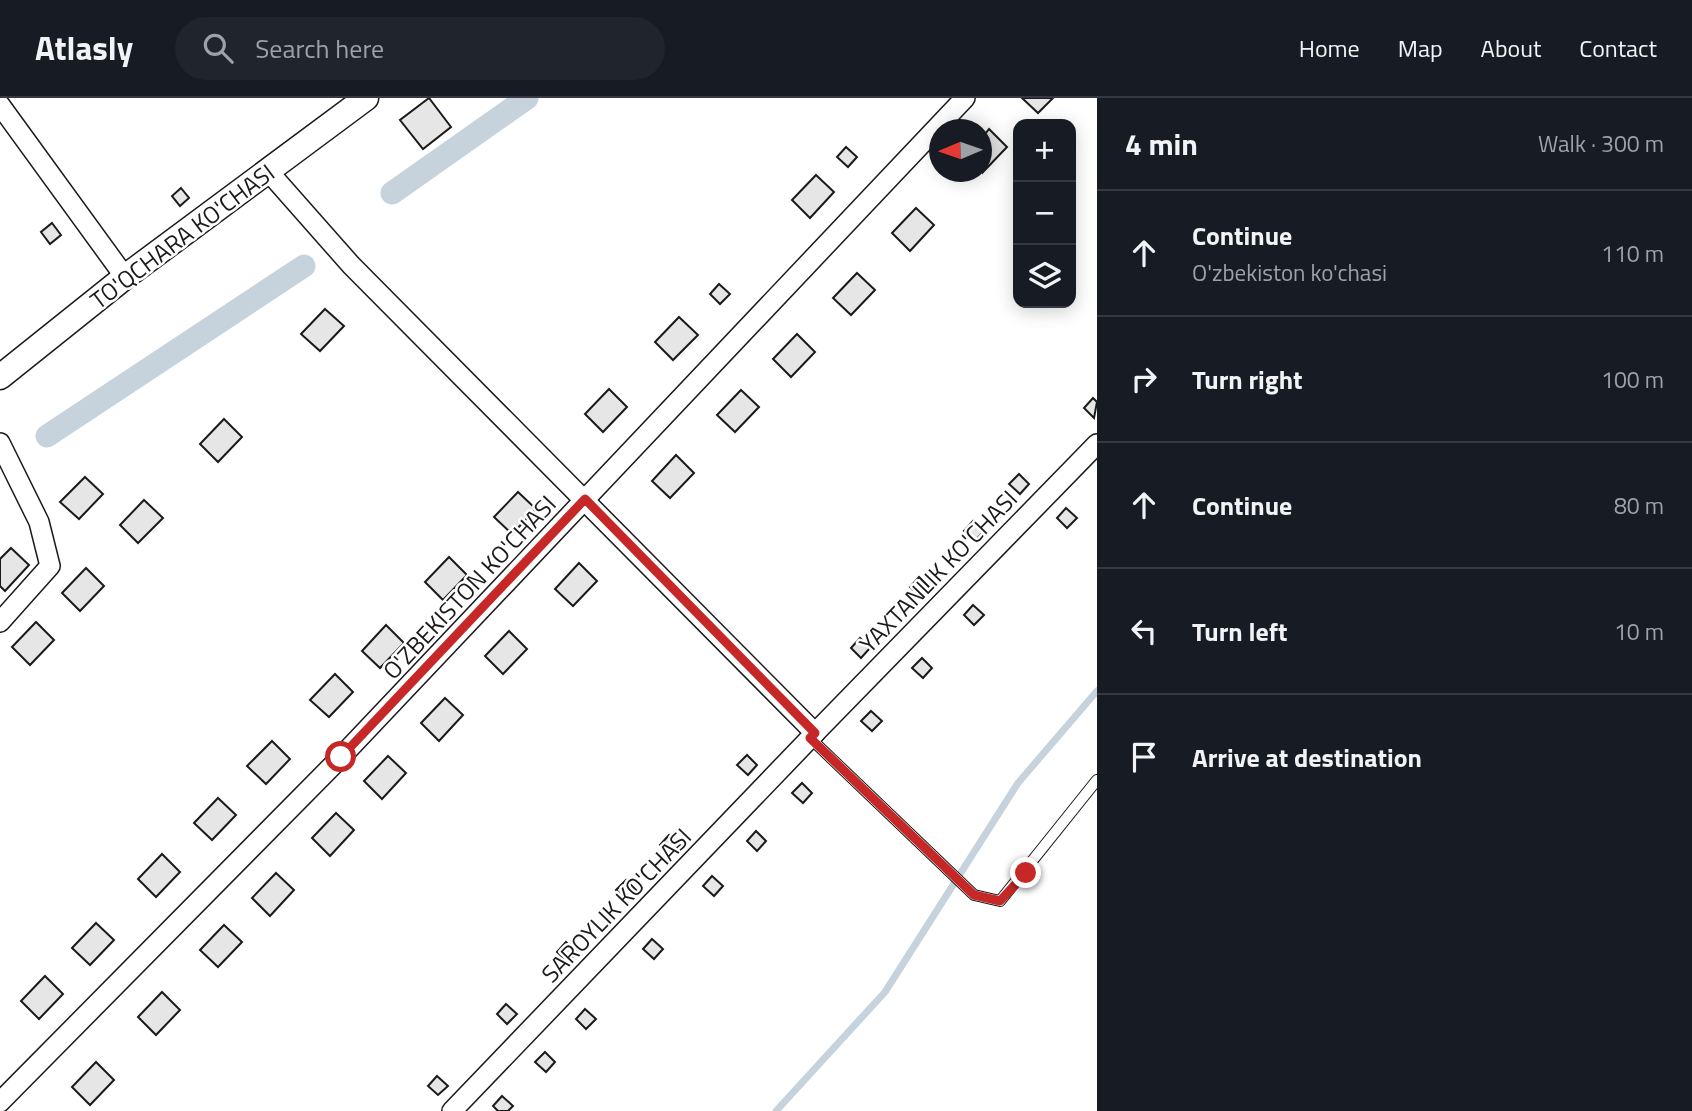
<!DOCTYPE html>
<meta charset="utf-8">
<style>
:root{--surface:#171b24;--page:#20242c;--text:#f1f3f6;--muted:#9ea1a6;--line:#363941}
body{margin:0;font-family:"Titillium Web",sans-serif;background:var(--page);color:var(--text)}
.controls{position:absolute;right:21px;top:21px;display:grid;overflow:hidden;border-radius:14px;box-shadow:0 4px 18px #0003}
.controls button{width:63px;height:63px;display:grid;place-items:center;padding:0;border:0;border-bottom:2px solid var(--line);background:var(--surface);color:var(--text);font:35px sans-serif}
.compass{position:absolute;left:929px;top:21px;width:63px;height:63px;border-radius:50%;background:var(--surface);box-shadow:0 4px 18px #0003;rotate:268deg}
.stop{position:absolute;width:21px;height:21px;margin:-16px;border:5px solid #c62828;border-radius:50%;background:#fff}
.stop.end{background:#c62828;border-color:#fff;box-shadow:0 2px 7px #0008}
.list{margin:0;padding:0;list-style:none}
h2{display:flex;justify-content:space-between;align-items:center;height:91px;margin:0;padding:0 28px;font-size:30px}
h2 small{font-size:23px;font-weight:400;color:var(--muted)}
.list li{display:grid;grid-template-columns:46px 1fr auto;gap:21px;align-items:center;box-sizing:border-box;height:126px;padding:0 28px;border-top:2px solid var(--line)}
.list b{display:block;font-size:26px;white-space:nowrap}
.list p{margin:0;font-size:23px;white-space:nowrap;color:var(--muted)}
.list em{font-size:23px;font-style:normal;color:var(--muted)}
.icon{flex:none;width:38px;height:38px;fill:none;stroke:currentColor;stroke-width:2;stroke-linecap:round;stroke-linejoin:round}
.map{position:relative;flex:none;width:1097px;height:1013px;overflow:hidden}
header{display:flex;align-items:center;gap:42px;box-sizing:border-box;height:98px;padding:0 35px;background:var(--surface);border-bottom:2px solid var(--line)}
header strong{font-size:33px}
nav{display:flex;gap:38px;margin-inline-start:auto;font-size:24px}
.search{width:490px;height:63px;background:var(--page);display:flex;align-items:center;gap:18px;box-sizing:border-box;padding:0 24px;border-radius:38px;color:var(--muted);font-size:26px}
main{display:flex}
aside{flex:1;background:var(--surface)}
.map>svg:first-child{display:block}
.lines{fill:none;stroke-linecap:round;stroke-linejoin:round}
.stream{stroke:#c6d2dc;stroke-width:7}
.canal{stroke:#c6d2dc;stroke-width:23}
.building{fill:#e6e6e6;stroke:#1a1a1a;stroke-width:2}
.service-casing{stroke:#1a1a1a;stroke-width:12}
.minor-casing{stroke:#1a1a1a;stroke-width:22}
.tertiary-casing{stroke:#1a1a1a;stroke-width:27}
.service{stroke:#fff;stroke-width:10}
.minor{stroke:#fff;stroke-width:19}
.tertiary{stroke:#fff;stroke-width:24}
.route{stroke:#c62828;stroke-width:9}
.labels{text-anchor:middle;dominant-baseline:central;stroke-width:5;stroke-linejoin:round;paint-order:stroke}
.street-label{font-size:24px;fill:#1a1a1a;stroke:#fff}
</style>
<header>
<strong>Atlasly</strong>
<div class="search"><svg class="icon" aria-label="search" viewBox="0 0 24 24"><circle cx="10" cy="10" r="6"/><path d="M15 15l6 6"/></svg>Search here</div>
<nav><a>Home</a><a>Map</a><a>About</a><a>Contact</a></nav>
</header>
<main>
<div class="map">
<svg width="1097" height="1013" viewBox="0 0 1097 1013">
<rect width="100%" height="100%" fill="#fff"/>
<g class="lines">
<path class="stream" d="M776 1013 885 894 1018 685 1097 593"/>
<g class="canal">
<path d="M392 95 527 0"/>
<path d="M47 338 304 168"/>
</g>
</g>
<g class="building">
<path d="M429 0 451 29 423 51 400 22Z"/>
<path d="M1022 0H1053L1038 15Z"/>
<path d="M989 31 1007 49 983 74 982 40Z"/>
<path d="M846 49 857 59 848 69 837 59Z"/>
<path d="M816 77 834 94 810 120 792 102Z"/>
<path d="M181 90 189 100 180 108 172 98Z"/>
<path d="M916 110 934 127 910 153 892 135Z"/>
<path d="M52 125 61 137 50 146 41 134Z"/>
<path d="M857 175 875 192 851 217 833 200Z"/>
<path d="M719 186 730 196 720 206 710 196Z"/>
<path d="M325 211 344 228 320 253 301 236Z"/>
<path d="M679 219 698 237 673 262 655 244Z"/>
<path d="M797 236 815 254 791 279 773 261Z"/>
<path d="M609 291 627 309 603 334 585 316Z"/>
<path d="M741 292 759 309 735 334 717 317Z"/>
<path d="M1093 300 1097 304 1094 320 1084 310Z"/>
<path d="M224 321 242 339 218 364 200 346Z"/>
<path d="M676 357 694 375 670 400 652 383Z"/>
<path d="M1019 376 1029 386 1020 396 1009 386Z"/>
<path d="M85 379 103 396 79 421 60 404Z"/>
<path d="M518 394 536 411 512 436 494 419Z"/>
<path d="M144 402 163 420 138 445 120 427Z"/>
<path d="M1066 410 1077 420 1067 430 1057 420Z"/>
<path d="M973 423 984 433 975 443 964 433Z"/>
<path d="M11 450 29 467 5 493 0 488V461Z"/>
<path d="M449 459 467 477 443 502 425 484Z"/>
<path d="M579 465 597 483 573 508 555 491Z"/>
<path d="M86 470 104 488 80 513 62 495Z"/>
<path d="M919 479 930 490 920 499 910 489Z"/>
<path d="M973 507 984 517 974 527 964 517Z"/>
<path d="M36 524 54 542 30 567 12 549Z"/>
<path d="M386 527 404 545 380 570 362 553Z"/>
<path d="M509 533 527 551 503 576 485 558Z"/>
<path d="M860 540 870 550 861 560 851 550Z"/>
<path d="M922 560 932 570 923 580 912 570Z"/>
<path d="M335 576 353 594 329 619 310 602Z"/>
<path d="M445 600 463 617 439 643 421 625Z"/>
<path d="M871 613 882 623 872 633 861 623Z"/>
<path d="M272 643 290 661 266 686 247 668Z"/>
<path d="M747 657 757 667 748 677 737 667Z"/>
<path d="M388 658 406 675 382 701 364 683Z"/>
<path d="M802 685 812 695 803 705 792 695Z"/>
<path d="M218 700 236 717 212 742 194 725Z"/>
<path d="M336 715 354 732 330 758 312 740Z"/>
<path d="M756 733 766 743 757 753 747 743Z"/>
<path d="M669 737 680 747 671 757 660 747Z"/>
<path d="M162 756 180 774 156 799 138 781Z"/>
<path d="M276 775 294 792 270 818 252 800Z"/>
<path d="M712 778 723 788 714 798 703 788Z"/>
<path d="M626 782 637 793 627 802 616 792Z"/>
<path d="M96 825 114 842 90 867 72 850Z"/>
<path d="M224 827 242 844 218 869 200 852Z"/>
<path d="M652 841 663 851 654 861 643 851Z"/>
<path d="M566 844 577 854 568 864 557 854Z"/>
<path d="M45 878 63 896 39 921 21 903Z"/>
<path d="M162 894 180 912 156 937 138 919Z"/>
<path d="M506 906 517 916 507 926 497 916Z"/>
<path d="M585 911 596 921 586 931 576 921Z"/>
<path d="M545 954 555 964 546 974 535 964Z"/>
<path d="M96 964 114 982 90 1007 72 989Z"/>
<path d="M437 978 448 988 438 997 428 988Z"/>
<path d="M502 998 513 1008 508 1013H498L493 1008Z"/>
</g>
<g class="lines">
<defs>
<path id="service" d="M810 640 974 797 1000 803 1097 682"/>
<g id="minor">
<path d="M0 7 125 179"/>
<path d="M268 73 351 167 815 635"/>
<path d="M0 345 39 424 50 468 0 524"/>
<path d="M0 1004 341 659 965 0"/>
<path d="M452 1013 815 635 1097 346"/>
</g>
<path id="tertiary" d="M0 279 125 179 366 0"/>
</defs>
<use href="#service" class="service-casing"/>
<use href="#minor" class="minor-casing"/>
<use href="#tertiary" class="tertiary-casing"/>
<use href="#service" class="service"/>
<use href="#minor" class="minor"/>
<use href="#tertiary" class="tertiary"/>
</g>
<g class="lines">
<path class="route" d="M341 659 585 401 815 635 810 640 974 797 1000 803 1026 775"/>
</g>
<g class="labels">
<g class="street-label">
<text transform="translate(182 138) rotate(-37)">TO'QCHARA KO'CHASI</text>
<text transform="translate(938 473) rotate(-46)">YAXTANLIK KO'CHASI</text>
<text transform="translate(469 489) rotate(-47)">O'ZBEKISTON KO'CHASI</text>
<text transform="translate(616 807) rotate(-46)">SAROYLIK KO'CHASI</text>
</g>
</g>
</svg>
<div class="controls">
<button>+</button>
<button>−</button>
<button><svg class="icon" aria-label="layers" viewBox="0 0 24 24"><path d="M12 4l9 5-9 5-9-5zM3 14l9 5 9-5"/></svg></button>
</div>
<svg class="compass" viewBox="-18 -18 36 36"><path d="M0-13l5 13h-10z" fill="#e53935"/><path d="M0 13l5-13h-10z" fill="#9ea1a6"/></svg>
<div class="stop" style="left:341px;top:659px"></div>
<div class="stop end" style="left:1026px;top:775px"></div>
</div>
<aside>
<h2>4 min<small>Walk · 300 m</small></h2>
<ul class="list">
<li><svg class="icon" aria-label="ahead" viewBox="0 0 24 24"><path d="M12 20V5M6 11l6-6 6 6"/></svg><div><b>Continue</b><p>O'zbekiston ko'chasi</p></div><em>110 m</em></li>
<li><svg class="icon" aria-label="right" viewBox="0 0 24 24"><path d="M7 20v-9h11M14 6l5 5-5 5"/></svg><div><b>Turn right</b></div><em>100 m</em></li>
<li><svg class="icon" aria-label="ahead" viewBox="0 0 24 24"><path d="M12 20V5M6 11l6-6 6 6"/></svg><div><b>Continue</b></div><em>80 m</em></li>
<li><svg class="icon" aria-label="left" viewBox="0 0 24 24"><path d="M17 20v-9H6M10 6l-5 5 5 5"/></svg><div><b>Turn left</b></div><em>10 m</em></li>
<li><svg class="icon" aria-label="arrive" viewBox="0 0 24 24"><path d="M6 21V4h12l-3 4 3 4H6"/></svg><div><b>Arrive at destination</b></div></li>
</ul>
</aside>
</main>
